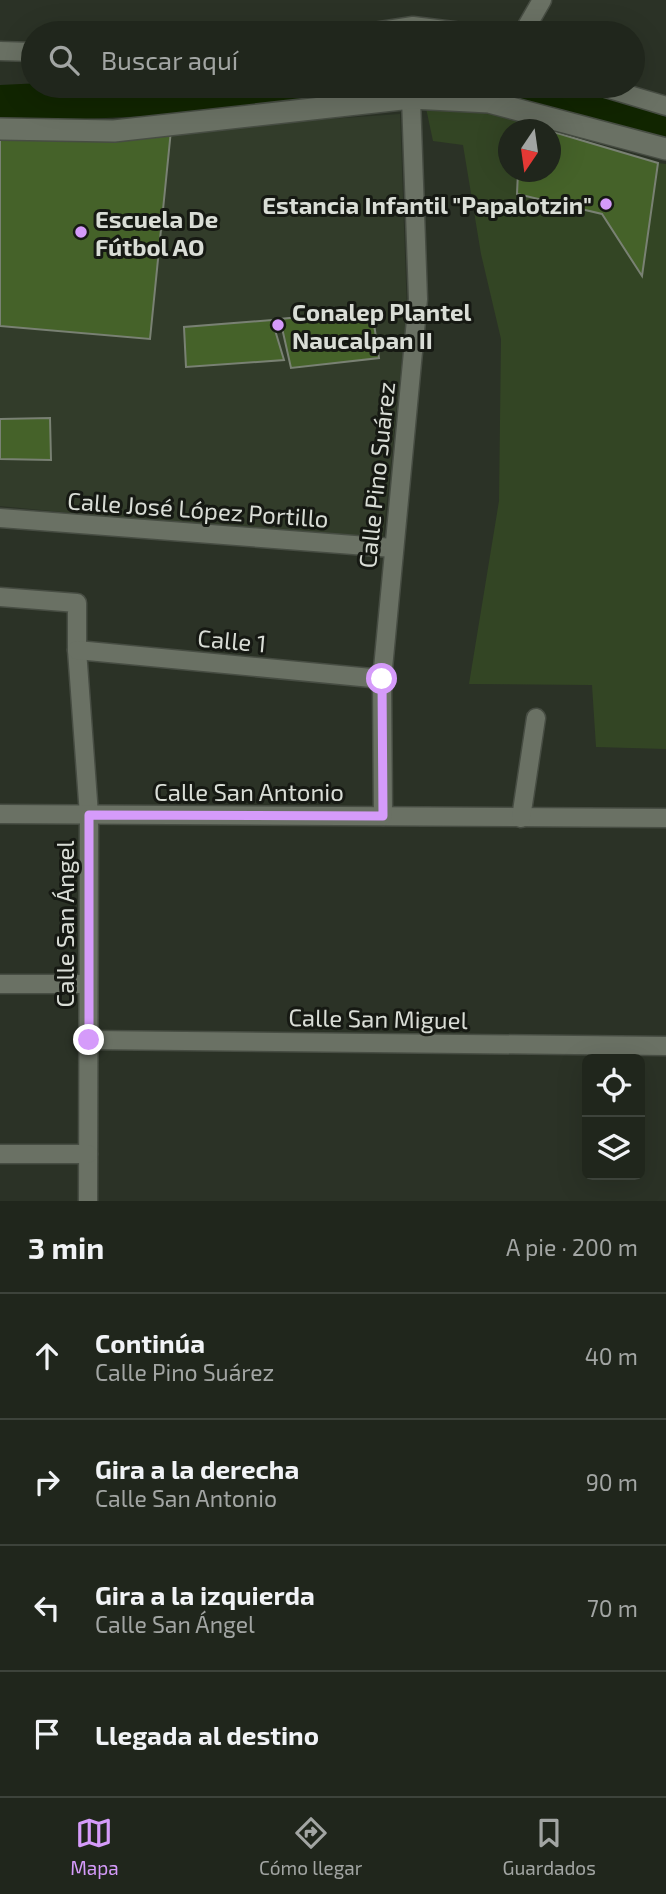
<!DOCTYPE html>
<html lang="es">
<meta charset="utf-8">
<style>
:root{--surface:#20261c;--page:#2d3229;--text:#f1f3f6;--muted:#a2a5a3;--line:#3d433b;--accent:#d59bfa}
body{margin:0;font-family:"Exo 2",sans-serif;background:var(--page);color:var(--text)}
.controls{position:absolute;right:21px;bottom:21px;display:grid;overflow:hidden;border-radius:10px;box-shadow:0 7px 28px #0002}
.controls button{width:63px;height:63px;display:grid;place-items:center;padding:0;border:0;border-bottom:2px solid var(--line);background:var(--surface);color:var(--text);font:35px sans-serif}
.compass{position:absolute;left:498px;top:119px;width:63px;height:63px;border-radius:50%;background:var(--surface);box-shadow:0 7px 28px #0002;rotate:193deg}
.stop{position:absolute;width:21px;height:21px;margin:-16px;border:5px solid #d59bfa;border-radius:50%;background:#fff}
.stop.end{background:#d59bfa;border-color:#fff;box-shadow:0 2px 7px #0008}
.list{margin:0;padding:0;list-style:none}
h2{display:flex;justify-content:space-between;align-items:center;height:91px;margin:0;padding:0 28px;font-size:30px}
h2 small{font-size:23px;font-weight:400;color:var(--muted)}
.list li{display:grid;grid-template-columns:46px 1fr auto;gap:21px;align-items:center;box-sizing:border-box;height:126px;padding:0 28px;border-top:2px solid var(--line)}
.list b{display:block;font-size:26px;white-space:nowrap}
.list p{margin:0;font-size:23px;white-space:nowrap;color:var(--muted)}
.list em{font-size:23px;font-style:normal;color:var(--muted)}
.icon{flex:none;width:38px;height:38px;fill:none;stroke:currentColor;stroke-width:2;stroke-linecap:round;stroke-linejoin:round}
.map{position:relative;flex:none;width:666px;height:1201px;overflow:hidden}
.search{position:absolute;background:var(--surface);box-shadow:0 7px 28px #0002;left:21px;right:21px;top:21px;height:77px;display:flex;align-items:center;gap:18px;box-sizing:border-box;padding:0 24px;border-radius:38px;color:var(--muted);font-size:26px}
.sheet{height:595px;background:var(--surface)}
nav{display:flex;justify-content:space-around;align-items:center;box-sizing:border-box;height:98px;border-top:2px solid var(--line);background:var(--surface);font-size:19px;color:var(--muted)}
nav a{display:grid;justify-items:center;gap:4px}
nav .on{color:var(--accent)}
.map>svg:first-child{display:block}
.built{fill:#323c2a}
.green{fill:#334524}
.lines{fill:none;stroke-linecap:round;stroke-linejoin:round}
.river{stroke:#112500;stroke-width:38}
.building{fill:#456229;stroke:#798173;stroke-width:2}
.street-casing{stroke:#474d43;stroke-width:21}
.secondary-casing{stroke:#474d43;stroke-width:24}
.street{stroke:#6a7164;stroke-width:18}
.secondary{stroke:#6a7164;stroke-width:21}
.route{stroke:#d59bfa;stroke-width:9}
.poi-dot{fill:#d59bfa;stroke:#161913;stroke-width:2.5}
.labels{text-anchor:middle;dominant-baseline:central;stroke-width:6;stroke-linejoin:round;paint-order:stroke}
.poi-label{font-size:24px;font-weight:bold;fill:#d9ddd6;stroke:#161913;text-anchor:start}
.street-label{font-size:24px;fill:#d9ddd6;stroke:#161913}
</style>
<div class="map">
<svg width="666" height="1201" viewBox="0 0 666 1201">
<rect width="100%" height="100%" fill="#2b3226"/>
<path class="built" d="M400 114 407 311 383 538 132 519 0 506V327L150 339 171 130Z"/>
<path class="green" d="M426 108 491 114 522 123V129L508 130V172H518L517 194 602 214 642 275 658 163 666 164V749L596 747 592 685 469 684 499 501 501 339 481 254 463 145 433 141Z"/>
<g class="lines">
<g class="river">
<path d="M484 86 535 93 666 137"/>
<path d="M0 104 376 86"/>
</g>
</g>
<g class="building">
<path d="M522 123 546 130H522Z"/>
<path d="M171 130 150 339 0 326V137Z"/>
<path d="M550 131 658 163 642 276 602 214 517 194 518 172H550Z"/>
<path d="M372 310 379 358 291 368 280 319Z"/>
<path d="M272 320 284 360 186 367 184 327Z"/>
<path d="M50 418 51 460 0 459V419Z"/>
</g>
<g class="lines">
<defs>
<g id="street">
<path d="M368 33 413 26 469 33"/>
<path d="M523 33 542 0"/>
<path d="M0 51 33 52"/>
<path d="M599 86 666 106"/>
<path d="M489 102 497 86"/>
<path d="M0 518 393 548"/>
<path d="M0 597 77 603V650L89 815 88 1201"/>
<path d="M77 650 382 679"/>
<path d="M0 814 666 818"/>
<path d="M383 816 382 679 418 299 411 98"/>
<path d="M521 818 536 718"/>
<path d="M0 984H88"/>
<path d="M89 1040 666 1046"/>
<path d="M0 1154H88"/>
</g>
<path id="secondary" d="M0 129 114 131 411 98 489 102 666 149"/>
</defs>
<use href="#street" class="street-casing"/>
<use href="#secondary" class="secondary-casing"/>
<use href="#street" class="street"/>
<use href="#secondary" class="secondary"/>
</g>
<g class="lines">
<path class="route" d="M89 1040V815L383 816 382 679"/>
</g>
<g class="poi-dot">
<circle cx="606" cy="204" r="7"/>
<circle cx="81" cy="232" r="7"/>
<circle cx="278" cy="325" r="7"/>
</g>
<g class="labels">
<g class="poi-label">
<text x="592" y="204" text-anchor="end">Estancia Infantil "Papalotzin"</text>
<text x="95" y="218">Escuela De<tspan x="95" dy="28">Fútbol AO</tspan></text>
<text x="292" y="311">Conalep Plantel<tspan x="292" dy="28">Naucalpan II</tspan></text>
</g>
<g class="street-label">
<text transform="translate(376 475) rotate(-84)">Calle Pino Suárez</text>
<text transform="translate(198 509) rotate(4)">Calle José López Portillo</text>
<text transform="translate(232 640) rotate(5)">Calle 1</text>
<text x="249" y="791">Calle San Antonio</text>
<text transform="translate(64 924) rotate(-90)">Calle San Ángel</text>
<text transform="translate(378 1018) rotate(1)">Calle San Miguel</text>
</g>
</g>
</svg>
<div class="controls">
<button><svg class="icon" aria-label="locate" viewBox="0 0 24 24"><circle cx="12" cy="12" r="6"/><path d="M12 2v4M12 18v4M2 12h4M18 12h4"/></svg></button>
<button><svg class="icon" aria-label="layers" viewBox="0 0 24 24"><path d="M12 4l9 5-9 5-9-5zM3 14l9 5 9-5"/></svg></button>
</div>
<svg class="compass" viewBox="-18 -18 36 36"><path d="M0-13l5 13h-10z" fill="#e53935"/><path d="M0 13l5-13h-10z" fill="#a2a5a3"/></svg>
<div class="stop" style="left:382px;top:679px"></div>
<div class="stop end" style="left:89px;top:1040px"></div>
<div class="search"><svg class="icon" aria-label="search" viewBox="0 0 24 24"><circle cx="10" cy="10" r="6"/><path d="M15 15l6 6"/></svg>Buscar aquí</div>
</div>
<section class="sheet">
<h2>3 min<small>A pie · 200 m</small></h2>
<ul class="list">
<li><svg class="icon" aria-label="ahead" viewBox="0 0 24 24"><path d="M12 20V5M6 11l6-6 6 6"/></svg><div><b>Continúa</b><p>Calle Pino Suárez</p></div><em>40 m</em></li>
<li><svg class="icon" aria-label="right" viewBox="0 0 24 24"><path d="M7 20v-9h11M14 6l5 5-5 5"/></svg><div><b>Gira a la derecha</b><p>Calle San Antonio</p></div><em>90 m</em></li>
<li><svg class="icon" aria-label="left" viewBox="0 0 24 24"><path d="M17 20v-9H6M10 6l-5 5 5 5"/></svg><div><b>Gira a la izquierda</b><p>Calle San Ángel</p></div><em>70 m</em></li>
<li><svg class="icon" aria-label="arrive" viewBox="0 0 24 24"><path d="M6 21V4h12l-3 4 3 4H6"/></svg><div><b>Llegada al destino</b></div></li>
</ul>
</section>
<nav>
<a class="on"><svg class="icon" aria-label="map" viewBox="0 0 24 24"><path d="M3 6l6-2 6 2 6-2v14l-6 2-6-2-6 2zM9 4v14M15 6v14"/></svg>Mapa</a>
<a><svg class="icon" aria-label="directions" viewBox="0 0 24 24"><path d="M12 3l9 9-9 9-9-9zM9 14v-3h6M13 9l2 2-2 2"/></svg>Cómo llegar</a>
<a><svg class="icon" aria-label="saved" viewBox="0 0 24 24"><path d="M7 4h10v16l-5-4-5 4z"/></svg>Guardados</a>
</nav>
